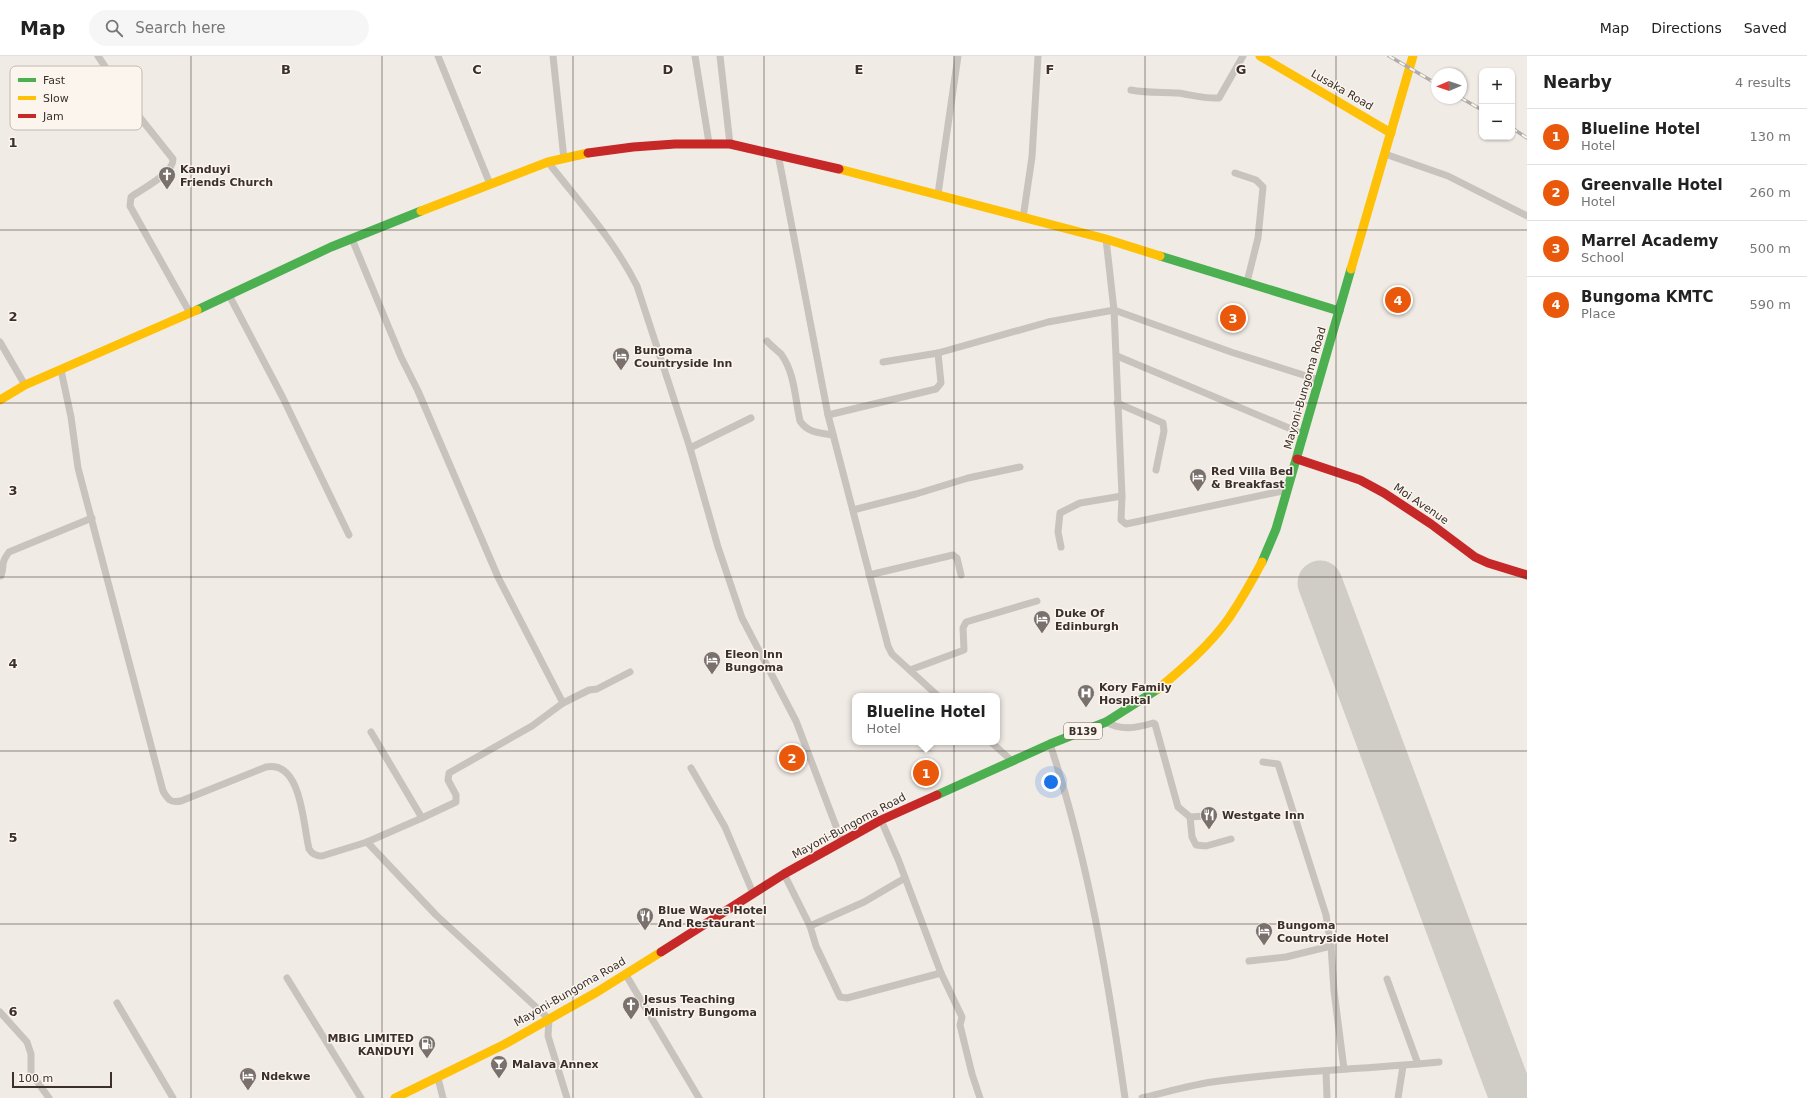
<!DOCTYPE html>
<meta charset="utf-8">
<style>
:root{--surface:#fff;--page:#f6f6f6;--text:#222;--muted:#767676;--line:#e0e0e0;--accent:#ea580c}
body{margin:0;font-family:"DejaVu Sans",sans-serif;background:var(--page);color:var(--text)}
.controls{position:absolute;right:12px;top:12px;display:grid;overflow:hidden;border-radius:8px;box-shadow:0 1px 3px #0004}
.controls button{width:36px;height:36px;display:grid;place-items:center;padding:0;border:0;border-bottom:1px solid var(--line);background:var(--surface);color:var(--text);font:20px sans-serif}
.compass{position:absolute;left:1431px;top:12px;width:36px;height:36px;border-radius:50%;background:var(--surface);box-shadow:0 1px 3px #0004;rotate:268deg}
.scale{position:absolute;left:12px;bottom:10px;width:100px;box-sizing:border-box;padding-left:4px;border:2px solid #3b302b;border-top:0;font-size:11px;line-height:14px;white-space:nowrap;color:#3b302b;-webkit-text-stroke:3px #fbf5ee;paint-order:stroke}
.you{position:absolute;left:1051px;top:726px;width:14px;height:14px;margin:-10px;border:3px solid #fff;border-radius:50%;background:#1a73e8;box-shadow:0 0 0 6px #1a73e833}
.badge{display:grid;place-items:center;width:26px;height:26px;border-radius:50%;background:var(--accent);color:#fff;font-size:13px;font-weight:700}
.pin{position:absolute;translate:-50% -50%;border:2px solid #fff;box-shadow:0 1px 4px #0006}
.popup{position:absolute;left:852px;top:637px;width:148px;height:52px;box-sizing:border-box;display:grid;place-content:center;border-radius:8px;background:var(--surface);filter:drop-shadow(0 1px 3px #0005);font-size:13px;white-space:nowrap;color:var(--muted)}
.popup b{font-size:15px;color:var(--text)}
.popup::after{content:'';position:absolute;left:50%;top:100%;margin-left:-8px;border:8px solid transparent;border-top-color:var(--surface)}
.list{margin:0;padding:0;list-style:none}
h2{display:flex;justify-content:space-between;align-items:center;height:52px;margin:0;padding:0 16px;font-size:17px}
h2 small{font-size:13px;font-weight:400;color:var(--muted)}
.list li{display:grid;grid-template-columns:26px 1fr auto;gap:12px;align-items:center;box-sizing:border-box;height:56px;padding:0 16px;border-top:1px solid var(--line)}
.list b{display:block;font-size:15px;white-space:nowrap}
.list p{margin:0;font-size:13px;white-space:nowrap;color:var(--muted)}
.list em{font-size:13px;font-style:normal;color:var(--muted)}
.icon{flex:none;width:22px;height:22px;fill:none;stroke:currentColor;stroke-width:2;stroke-linecap:round;stroke-linejoin:round}
.map{position:relative;flex:none;width:1527px;height:1042px;overflow:hidden}
header{display:flex;align-items:center;gap:24px;box-sizing:border-box;height:56px;padding:0 20px;background:var(--surface);border-bottom:1px solid var(--line)}
header strong{font-size:19px}
nav{display:flex;gap:22px;margin-inline-start:auto;font-size:14px}
.search{width:280px;height:36px;background:var(--page);display:flex;align-items:center;gap:10px;box-sizing:border-box;padding:0 14px;border-radius:22px;color:var(--muted);font-size:15px}
main{display:flex}
aside{flex:1;background:var(--surface)}
.map>svg:first-child{display:block}
.lines{fill:none;stroke-linecap:round;stroke-linejoin:round}
.runway{stroke:#d0ccc6;stroke-width:45}
.street{stroke:#c9c3be;stroke-width:7}
.fast{stroke:#4caf50;stroke-width:9}
.slow{stroke:#ffc107;stroke-width:9}
.jam{stroke:#c62828;stroke-width:9}
.rail-casing{stroke:#b1aca8;stroke-width:3.5}
.rail{stroke:#fbf5ee;stroke-width:2;stroke-dasharray:6;stroke-linecap:butt}
.grid{fill:none;stroke:#3b302b;stroke-width:1;stroke-opacity:0.55}
.labels{text-anchor:middle;dominant-baseline:central;stroke-width:3;stroke-linejoin:round;paint-order:stroke}
.shield{fill:#fbf5ee;stroke:#756b66;stroke-width:1}
.shield-label{font-size:10px;font-weight:bold;fill:#3b302b}
.street-label{font-size:11px;fill:#3b302b;stroke:#fbf5ee}
.poi-label{font-size:11px;font-weight:bold;fill:#3b302b;stroke:#fbf5ee;text-anchor:start}
.key{fill:#fbf5ee;stroke:#c1bab4;stroke-width:1}
.key-label{font-size:11px;fill:#3b302b}
.grid-label{font-size:13px;text-anchor:middle;font-weight:bold;fill:#3b302b;stroke:#fbf5ee;stroke-width:3;stroke-linejoin:round;paint-order:stroke}
</style>
<header>
<strong>Map</strong>
<div class="search"><svg class="icon" aria-label="search" viewBox="0 0 24 24"><circle cx="10" cy="10" r="6"/><path d="M15 15l6 6"/></svg>Search here</div>
<nav><a>Map</a><a>Directions</a><a>Saved</a></nav>
</header>
<main>
<div class="map">
<svg width="1527" height="1042" viewBox="0 0 1527 1042">
<rect width="100%" height="100%" fill="#f0ebe5"/>
<g class="lines">
<path class="runway" d="M1320 527 1512 1042"/>
<g class="street">
<path d="M98 0 134 54 173 103C174 117 142 133 131 141L130 150 190 257"/>
<path d="M438 0 490 128"/>
<path d="M553 0 564 103"/>
<path d="M695 0 709 87"/>
<path d="M720 0 730 88"/>
<path d="M1131 34C1146 37 1162 36 1178 37 1192 39 1205 43 1219 42L1243 0"/>
<path d="M778 98 828 359 888 590 892 598 938 640"/>
<path d="M1385 98 1448 120 1527 160"/>
<path d="M548 106C579 146 614 184 637 230L690 392 718 491 742 562 796 665 842 786"/>
<path d="M1235 117 1256 124 1263 131 1258 182 1247 226"/>
<path d="M938 138 958 0"/>
<path d="M1023 162 1032 101 1038 0"/>
<path d="M352 183 401 301 418 335 498 521 563 647"/>
<path d="M1106 183 1114 254 1122 440 1121 464 1126 468 1287 434"/>
<path d="M229 239 283 342 349 479"/>
<path d="M767 285C771 290 777 294 781 298 795 317 795 343 800 365 808 377 820 377 833 379"/>
<path d="M0 286 25 329"/>
<path d="M1117 300 1303 378"/>
<path d="M883 306 938 297 1048 266 1114 254 1231 296 1319 324"/>
<path d="M61 314 71 361 78 412 163 735C168 744 171 747 181 745L266 711C302 704 303 769 309 793 312 798 316 800 322 800L367 786 422 762"/>
<path d="M1117 347 1163 367 1164 375 1156 414"/>
<path d="M828 359 936 333 941 327 938 297"/>
<path d="M690 392 751 362"/>
<path d="M853 454 916 438 968 422 1020 411"/>
<path d="M1061 491 1058 476 1060 457 1080 447 1122 440"/>
<path d="M869 519 953 499 957 502 961 519"/>
<path d="M1 520C5 508 0 508 9 496L92 462"/>
<path d="M910 614 964 594 963 572 966 566 1037 545"/>
<path d="M1106 666C1122 675 1136 672 1153 667L1155 668 1178 751 1190 761 1205 760"/>
<path d="M371 676 422 762 456 746V739L448 724 449 717 532 670 563 647 589 634 597 633 630 616"/>
<path d="M991 686 1012 705"/>
<path d="M1050 688C1088 803 1108 922 1125 1042"/>
<path d="M1263 706 1278 708 1326 859 1331 890"/>
<path d="M691 712 725 771 753 837"/>
<path d="M1190 761 1192 781 1196 789 1206 790 1231 783"/>
<path d="M881 764 898 803 941 917"/>
<path d="M367 786 436 859 549 963 548 980 567 1042"/>
<path d="M784 818 810 870 816 890 840 941 847 942 941 917 962 961 960 969 972 1018 980 1042"/>
<path d="M810 870 864 846 905 822"/>
<path d="M1249 905 1286 901 1331 890 1334 935 1344 1013"/>
<path d="M626 919 699 1042"/>
<path d="M287 922 361 1042"/>
<path d="M1387 923 1418 1008"/>
<path d="M117 947 173 1042"/>
<path d="M0 956 27 986 31 998V1017L49 1042"/>
<path d="M1326 1015 1327 1042"/>
<path d="M438 1022 443 1042"/>
<path d="M1142 1042C1167 1036 1193 1028 1219 1025 1292 1015 1366 1013 1439 1006"/>
<path d="M1398 1042 1403 1010"/>
</g>
<g class="fast">
<path d="M1160 200 1339 255"/>
<path d="M197 254 331 191 421 155"/>
<path d="M1262 506 1276 473 1351 213"/>
<path d="M937 739 1050 688 1106 666 1158 633"/>
</g>
<g class="slow">
<path d="M1260 0 1391 77"/>
<path d="M839 113 1106 183 1160 200"/>
<path d="M421 155 548 106 588 97"/>
<path d="M1351 213 1413 0"/>
<path d="M0 344 25 329 197 254"/>
<path d="M1158 633C1183 612 1210 589 1229 562 1241 544 1252 525 1262 506"/>
<path d="M395 1042 505 988 597 936 661 896"/>
</g>
<g class="jam">
<path d="M588 97 633 91 675 88H730L839 113"/>
<path d="M1297 403 1360 424 1384 437 1431 468 1475 501 1488 507 1527 519"/>
<path d="M661 896 784 818 881 764 937 739"/>
</g>
<defs>
<g id="rail">
<path d="M1389 0 1437 28"/>
<path d="M1461 42 1482 54"/>
<path d="M1512 72 1527 82"/>
</g>
</defs>
<use href="#rail" class="rail-casing"/>
<use href="#rail" class="rail"/>
</g>
<path class="grid" d="M191 0V1042M382 0V1042M573 0V1042M764 0V1042M954 0V1042M1145 0V1042M1336 0V1042M0 174H1527M0 347H1527M0 521H1527M0 695H1527M0 868H1527"/>
<defs>
<symbol id="church-pin" viewBox="-11 -11 22 30"><path d="M0 17L-7.5 6A9.5 9.5 0 1 1 7.5 6Z" fill="#7a716c" stroke="#fbf5ee"/><path d="M-1.2-6h2.4v3.5h3.3v2.4h-3.3V6h-2.4V-.1h-3.3v-2.4h3.3Z" fill="#fff"/></symbol>
<symbol id="hotel-pin" viewBox="-11 -11 22 30"><path d="M0 17L-7.5 6A9.5 9.5 0 1 1 7.5 6Z" fill="#7a716c" stroke="#fbf5ee"/><path d="M-6-4.5h1.5V1H6V5H4.5V3h-9V5H-6ZM-4 0a1.8 1.8 0 1 1 3.6 0ZM.5 0V-2.5h3Q6-2.5 6 0Z" fill="#fff"/></symbol>
<symbol id="hospital-pin" viewBox="-11 -11 22 30"><path d="M0 17L-7.5 6A9.5 9.5 0 1 1 7.5 6Z" fill="#7a716c" stroke="#fbf5ee"/><path d="M-5-5h3v3.5h4V-5h3V5h-3V1.5h-4V5h-3Z" fill="#fff"/></symbol>
<symbol id="restaurant-pin" viewBox="-11 -11 22 30"><path d="M0 17L-7.5 6A9.5 9.5 0 1 1 7.5 6Z" fill="#7a716c" stroke="#fbf5ee"/><path d="M-5-6h1v4h1v-4h1v4h1v-4h1v5L-1.5 .5V6h-2V.5L-5-1ZM5-6V6H3V1.5H1.5Q1.5-4 5-6Z" fill="#fff"/></symbol>
<symbol id="fuel-pin" viewBox="-11 -11 22 30"><path d="M0 17L-7.5 6A9.5 9.5 0 1 1 7.5 6Z" fill="#7a716c" stroke="#fbf5ee"/><path d="M-5.5-6h7V0h2V4h1.3V-2.5L3-4.5l.8-.8L6-3V5H2.5V1h-1V6h-7ZM-4.2-4.7v3.2H.2V-4.7Z" fill="#fff"/></symbol>
<symbol id="bar-pin" viewBox="-11 -11 22 30"><path d="M0 17L-7.5 6A9.5 9.5 0 1 1 7.5 6Z" fill="#7a716c" stroke="#fbf5ee"/><path d="M-6-5H6L.8 .8V4.5H3.5V6h-7V4.5H-.8V.8Z" fill="#fff"/></symbol>
</defs>
<g fill-rule="evenodd">
<use href="#church-pin" x="157" y="109" width="20" height="27"/>
<use href="#hotel-pin" x="611" y="290" width="20" height="27"/>
<use href="#hotel-pin" x="1188" y="411" width="20" height="27"/>
<use href="#hotel-pin" x="1032" y="553" width="20" height="27"/>
<use href="#hotel-pin" x="702" y="594" width="20" height="27"/>
<use href="#hospital-pin" x="1076" y="627" width="20" height="27"/>
<use href="#restaurant-pin" x="1199" y="749" width="20" height="27"/>
<use href="#restaurant-pin" x="635" y="850" width="20" height="27"/>
<use href="#hotel-pin" x="1254" y="865" width="20" height="27"/>
<use href="#church-pin" x="621" y="939" width="20" height="27"/>
<use href="#fuel-pin" x="417" y="978" width="20" height="27"/>
<use href="#bar-pin" x="489" y="998" width="20" height="27"/>
<use href="#hotel-pin" x="238" y="1010" width="20" height="27"/>
</g>
<g class="labels">
<rect class="shield" x="1064" y="667" width="38" height="16" rx="3"/>
<g class="shield-label">
<text x="1083" y="675">B139</text>
</g>
<g class="street-label">
<text transform="translate(1342 34) rotate(30)">Lusaka Road</text>
<text transform="translate(1305 332) rotate(-74)">Mayoni-Bungoma Road</text>
<text transform="translate(1421 448) rotate(34)">Moi Avenue</text>
<text transform="translate(849 770) rotate(-28)">Mayoni-Bungoma Road</text>
<text transform="translate(570 936) rotate(-30)">Mayoni-Bungoma Road</text>
</g>
<g class="poi-label">
<text x="180" y="113">Kanduyi<tspan x="180" dy="13">Friends Church</tspan></text>
<text x="634" y="294">Bungoma<tspan x="634" dy="13">Countryside Inn</tspan></text>
<text x="1211" y="415">Red Villa Bed<tspan x="1211" dy="13">&amp; Breakfast</tspan></text>
<text x="1055" y="557">Duke Of<tspan x="1055" dy="13">Edinburgh</tspan></text>
<text x="725" y="598">Eleon Inn<tspan x="725" dy="13">Bungoma</tspan></text>
<text x="1099" y="631">Kory Family<tspan x="1099" dy="13">Hospital</tspan></text>
<text x="1222" y="759">Westgate Inn</text>
<text x="658" y="854">Blue Waves Hotel<tspan x="658" dy="13">And Restaurant</tspan></text>
<text x="1277" y="869">Bungoma<tspan x="1277" dy="13">Countryside Hotel</tspan></text>
<text x="644" y="943">Jesus Teaching<tspan x="644" dy="13">Ministry Bungoma</tspan></text>
<text x="414" y="982" text-anchor="end">MBIG LIMITED<tspan x="414" dy="13">KANDUYI</tspan></text>
<text x="512" y="1008">Malava Annex</text>
<text x="261" y="1020">Ndekwe</text>
</g>
</g>
<rect x="10" y="10" width="132" height="64" rx="6" class="key"/>
<rect x="18" y="22" width="18" height="4" fill="#4caf50"/>
<rect x="18" y="40" width="18" height="4" fill="#ffc107"/>
<rect x="18" y="58" width="18" height="4" fill="#c62828"/>
<g class="key-label">
<text x="43" y="28">Fast</text>
<text x="43" y="46">Slow</text>
<text x="43" y="64">Jam</text>
</g>
<g class="grid-label">
<text x="286" y="18">B</text>
<text x="477" y="18">C</text>
<text x="668" y="18">D</text>
<text x="859" y="18">E</text>
<text x="1050" y="18">F</text>
<text x="1241" y="18">G</text>
<text x="13" y="91">1</text>
<text x="13" y="265">2</text>
<text x="13" y="439">3</text>
<text x="13" y="612">4</text>
<text x="13" y="786">5</text>
<text x="13" y="960">6</text>
</g>
</svg>
<div class="controls">
<button>+</button>
<button>−</button>
</div>
<svg class="compass" viewBox="-18 -18 36 36"><path d="M0-13l5 13h-10z" fill="#e53935"/><path d="M0 13l5-13h-10z" fill="#767676"/></svg>
<div class="scale">100 m</div>
<div class="you"></div>
<div class="pin badge" style="left:926px;top:717px">1</div>
<div class="popup"><b>Blueline Hotel</b>Hotel</div>
<div class="pin badge" style="left:792px;top:702px">2</div>
<div class="pin badge" style="left:1233px;top:262px">3</div>
<div class="pin badge" style="left:1398px;top:244px">4</div>
</div>
<aside>
<h2>Nearby<small>4 results</small></h2>
<ul class="list">
<li><span class="badge">1</span><div><b>Blueline Hotel</b><p>Hotel</p></div><em>130 m</em></li>
<li><span class="badge">2</span><div><b>Greenvalle Hotel</b><p>Hotel</p></div><em>260 m</em></li>
<li><span class="badge">3</span><div><b>Marrel Academy</b><p>School</p></div><em>500 m</em></li>
<li><span class="badge">4</span><div><b>Bungoma KMTC</b><p>Place</p></div><em>590 m</em></li>
</ul>
</aside>
</main>
